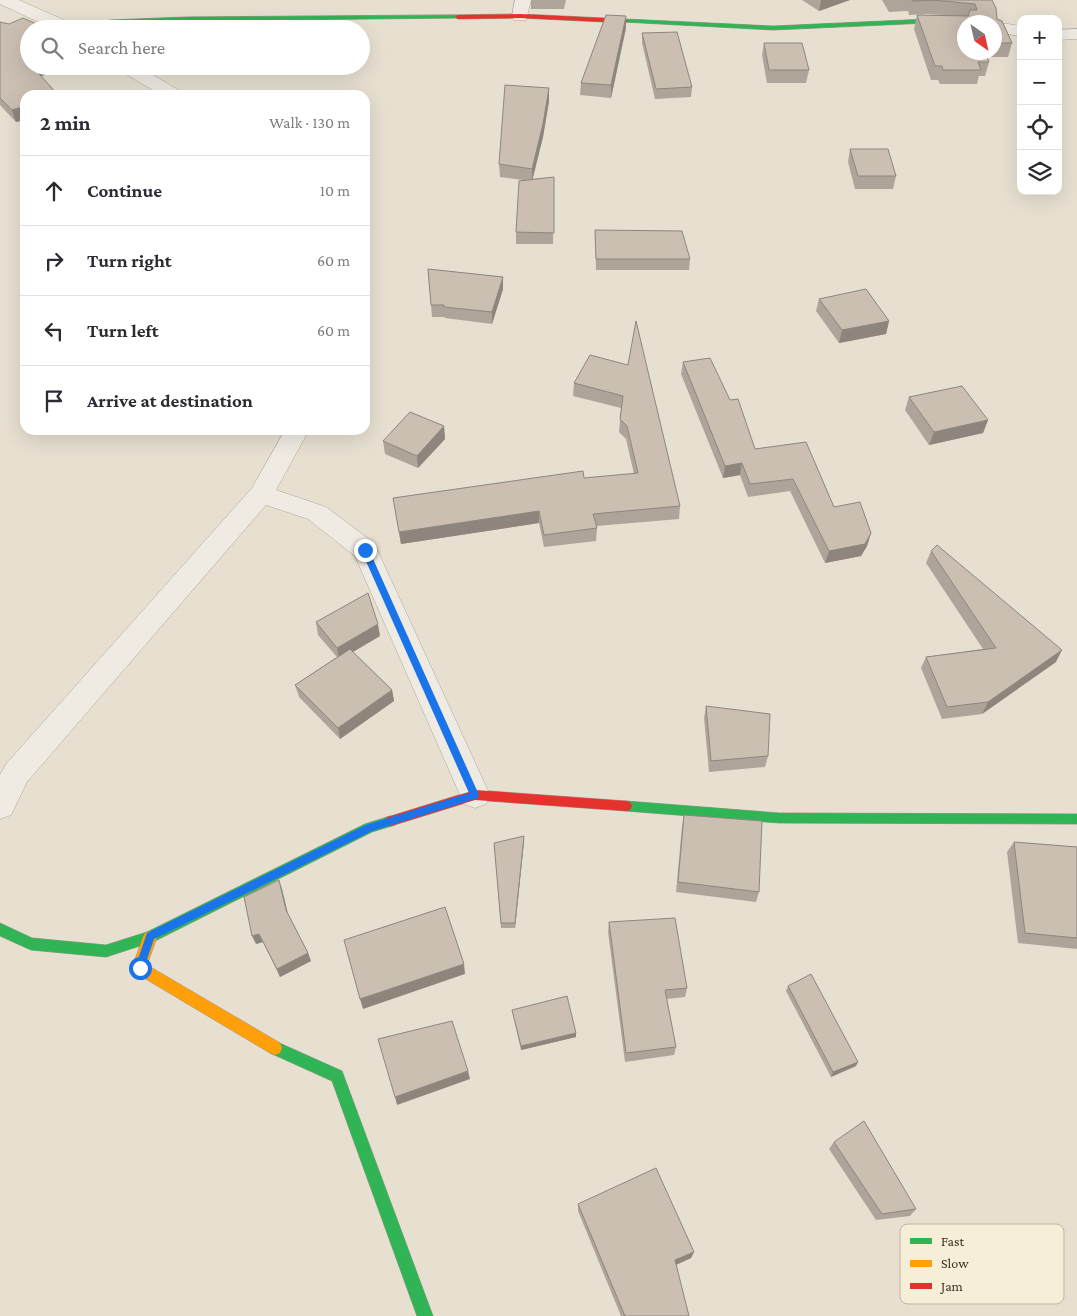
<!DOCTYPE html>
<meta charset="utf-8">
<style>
:root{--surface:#fff;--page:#f7f7f7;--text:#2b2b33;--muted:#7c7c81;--line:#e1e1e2}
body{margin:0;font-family:"Crimson Pro",serif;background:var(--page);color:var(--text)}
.controls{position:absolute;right:15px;top:15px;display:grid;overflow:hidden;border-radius:10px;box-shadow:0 5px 20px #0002}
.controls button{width:45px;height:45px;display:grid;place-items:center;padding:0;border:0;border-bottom:1px solid var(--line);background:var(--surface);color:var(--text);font:25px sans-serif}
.compass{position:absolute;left:957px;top:15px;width:45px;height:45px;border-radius:50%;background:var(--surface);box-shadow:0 5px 20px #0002;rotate:146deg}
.stop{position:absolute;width:15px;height:15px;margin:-11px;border:4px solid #1a73e8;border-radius:50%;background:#fff}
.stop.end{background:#1a73e8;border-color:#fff;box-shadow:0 1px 5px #0008}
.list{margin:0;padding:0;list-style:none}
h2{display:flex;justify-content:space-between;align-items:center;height:65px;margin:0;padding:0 20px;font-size:21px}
h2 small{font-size:16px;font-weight:400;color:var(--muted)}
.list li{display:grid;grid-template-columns:32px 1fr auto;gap:15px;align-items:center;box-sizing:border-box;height:70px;padding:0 20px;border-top:1px solid var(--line)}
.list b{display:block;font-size:19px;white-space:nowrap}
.list em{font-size:16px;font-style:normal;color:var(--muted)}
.icon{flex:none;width:28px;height:28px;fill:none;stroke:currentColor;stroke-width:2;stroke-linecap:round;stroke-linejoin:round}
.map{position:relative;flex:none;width:1077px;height:1316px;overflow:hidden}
.search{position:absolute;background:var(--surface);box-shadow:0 5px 20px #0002;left:20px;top:20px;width:350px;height:55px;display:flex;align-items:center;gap:12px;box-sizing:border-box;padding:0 18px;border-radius:28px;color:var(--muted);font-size:19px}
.panel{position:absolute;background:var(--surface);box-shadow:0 5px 20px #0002;left:20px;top:90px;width:350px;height:345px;border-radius:15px}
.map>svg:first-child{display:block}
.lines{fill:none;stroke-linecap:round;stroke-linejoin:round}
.street-casing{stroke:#ada599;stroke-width:1}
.fast-casing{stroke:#9c958a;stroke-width:1}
.slow-casing{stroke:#9c958a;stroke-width:1}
.jam-casing{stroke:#9c958a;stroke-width:1}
.street{fill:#efebe3;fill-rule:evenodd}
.fast{fill:#30b455;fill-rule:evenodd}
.slow{fill:#ff9f0a;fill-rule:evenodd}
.jam{fill:#e5322d;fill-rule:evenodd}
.wall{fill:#afa499;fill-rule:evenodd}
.shaded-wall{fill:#8e867d}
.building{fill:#cbbfb2;stroke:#8e867d}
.route{fill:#1a73e8}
.key{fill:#f7eed8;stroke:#bfb4a1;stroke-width:1}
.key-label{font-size:14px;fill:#3d2e20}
</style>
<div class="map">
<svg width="1077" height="1316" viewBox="0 0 1077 1316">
<rect width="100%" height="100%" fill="#e7e0d1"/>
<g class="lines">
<defs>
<g id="street">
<path d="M0 0H19L64 20 72 29H53L0 4Z"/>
<path d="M515 0H531L526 20H514L512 16Z"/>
<path d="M992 22H994L1021 26V36L994 32V22Z"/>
<path d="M1077 29V39L1058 40V30Z"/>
<path d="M116 66H138L180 91 183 95H161L119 70Z"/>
<path d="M285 430H309L276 490 326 507 374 543 490 795 486 804 475 808 464 804 355 556 308 519 266 505 27 782 11 815 0 819V775L6 764 252 488Z"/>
</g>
<g id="fast">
<path d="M458 15 461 17 460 18 186 21 111 24 97 29H86L110 20 186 17Z"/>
<path d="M625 19 773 26 928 19 967 22H964V25L928 23 773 30 623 22V20Z"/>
<path d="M626 801 779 813 1077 814V824L779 823 626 811 622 810 620 806 622 802Z"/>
<path d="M391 816 395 817 397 821 395 825 372 832 155 941 106 957 31 950 0 936V923L32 938 106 945 147 932 365 824Z"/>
<path d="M275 1041 342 1071 433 1316H417L332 1081 270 1053 268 1048 270 1043Z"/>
</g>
<path id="slow" d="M150 931 155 933 157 937 147 965 280 1043 282 1048 280 1053 275 1055 270 1053 134 972 132 968 143 937 145 933Z"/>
<g id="jam">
<path d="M520 14 625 19 628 21 625 23 520 18 458 19 455 17 458 15Z"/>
<path d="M475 790 626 801 630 802 632 806 630 810 626 811 475 800 391 826 387 825 385 821 387 817 391 816Z"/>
</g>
</defs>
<use href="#street" class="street-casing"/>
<use href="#fast" class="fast-casing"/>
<use href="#slow" class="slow-casing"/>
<use href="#jam" class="jam-casing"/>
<use href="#street" class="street"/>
<use href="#fast" class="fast"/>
<use href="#slow" class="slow"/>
<use href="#jam" class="jam"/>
</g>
<g class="wall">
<path d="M531 0H566L564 9H531Z"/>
<path d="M802 0H850L819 11Z"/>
<path d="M882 0H992L997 19 1012 43 1008 57H987L989 62 985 76H979L977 84H940L938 80H931L914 29 917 15H943L928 14 909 15 908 11 889 12ZM994 22V52H964Z"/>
<path d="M626 16V28L611 98 580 95 581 83Z"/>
<path d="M0 22 42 77 25 95V120L16 122 0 105Z"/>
<path d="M642 33 692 87 691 97 655 99 642 43Z"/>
<path d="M764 43 809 70 806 83H767L762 55Z"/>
<path d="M549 88V101L543 137 532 179 554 177 553 244H516V232L522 180 500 177 499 164Z"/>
<path d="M850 149 896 176 893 189H855L848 162Z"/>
<path d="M595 230 690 259 689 270H596Z"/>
<path d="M428 269 503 277V289L492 324 445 318 444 317H432Z"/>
<path d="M819 299 889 321 886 334 839 343 816 311Z"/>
<path d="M683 362 730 400 755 449 871 533 867 546 861 556 825 563 790 491 748 497 740 475 723 478 681 374Z"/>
<path d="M628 365 680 506 679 519 596 526 597 528 596 541 544 547 539 523 401 544 393 498 584 478 634 474 626 439 619 432 621 408 573 396 574 383Z"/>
<path d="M909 397 988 420 983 433 929 445 905 410Z"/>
<path d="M444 426 445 439 418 468 385 454 383 441Z"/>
<path d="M931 551 1056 662 982 714 942 719 921 668 926 657 983 649 926 563Z"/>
<path d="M316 622 380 636 353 652 392 690 394 701 340 739 299 697 295 685 337 657 318 635Z"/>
<path d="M706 706 768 756 765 767 709 772 704 718Z"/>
<path d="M684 815 759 892 756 902 676 892 682 826Z"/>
<path d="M524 841 515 928H501L494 843Z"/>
<path d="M1014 842 1077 847V949L1018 943 1007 852Z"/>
<path d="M282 889 288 914 308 953 311 961 280 977 263 942 256 944Z"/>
<path d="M609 922 687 988 685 997 667 999 676 1047 674 1055 625 1062 608 932Z"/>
<path d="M788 986 856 1066 831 1077 786 991Z"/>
<path d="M512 1010 576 1033V1037L521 1050 513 1015Z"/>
<path d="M834 1142 916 1209 910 1216 876 1220 829 1149Z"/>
<path d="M578 1204 694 1252 691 1258 676 1265 689 1316H621L578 1211Z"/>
</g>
<g class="shaded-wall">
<path d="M821 0H850L819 11Z"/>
<path d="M626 16V28L611 98V85Z"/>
<path d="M34 66H61L37 79 33 67Z"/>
<path d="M549 88V101L543 137 532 182V169Z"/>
<path d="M25 106V120L16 122 12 110Z"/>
<path d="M503 277V289L492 324V312Z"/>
<path d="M889 321 886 334 839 343 842 330Z"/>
<path d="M988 420 983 433 929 445 934 432Z"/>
<path d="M444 426 445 439 418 468 417 456Z"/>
<path d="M742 463 740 475 723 478 725 466Z"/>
<path d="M539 511V523L401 544 399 532Z"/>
<path d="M871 533 867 546 861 556 825 563 829 551Z"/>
<path d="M378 624 380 636 339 660 337 648Z"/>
<path d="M1062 650 1056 662 982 714 988 702Z"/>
<path d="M392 690 394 701 340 739 338 728Z"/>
<path d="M524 836V841L515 928V923Z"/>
<path d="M279 880 282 889 289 919 286 910Z"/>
<path d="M259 934 263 942 256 944 252 936Z"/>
<path d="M308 953 311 961 280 977 277 969Z"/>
<path d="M464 964 465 974 363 1009 360 999Z"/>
<path d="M576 1033V1037L521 1050V1046Z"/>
<path d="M858 1062 856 1066 831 1077 833 1072Z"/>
<path d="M468 1071 470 1079 397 1105 395 1097Z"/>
<path d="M694 1252 691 1258 673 1266 675 1260Z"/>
</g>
<g class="building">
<path d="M912 0H992L996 8 997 19 1002 21 1012 43H994V22H964V52H985L989 62H978L981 70H943L942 66H935L917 15 968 16 970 10H977L975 4 932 0 912 1Z"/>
<path d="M606 15 626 16 611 85 581 83Z"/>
<path d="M23 18 48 29H29V66H34L33 67 58 95H25V106L12 110 0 98V22L9 24Z"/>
<path d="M677 32 692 87 656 89 642 33Z"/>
<path d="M764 43H802L809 70H769Z"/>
<path d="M505 85 549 88 543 124 532 169 499 164Z"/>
<path d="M850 149H888L896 176H858Z"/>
<path d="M554 177V233L516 232 519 181Z"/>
<path d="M595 230 682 231 690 259H596Z"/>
<path d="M428 269 503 277 492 312 444 307V305H431Z"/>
<path d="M866 289 889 321 842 330 819 299Z"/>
<path d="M636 321 680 506 593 514 597 528 544 535 539 511 399 532 393 498 583 471 584 478 638 473 627 426 620 419 623 396 574 383 590 355 628 365Z"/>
<path d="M710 358 730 400 738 399 755 449 806 442 834 507 860 502 871 533 865 544 829 551 793 479 750 484 742 463 725 466 683 362Z"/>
<path d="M962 386 988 420 934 432 909 397Z"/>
<path d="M410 412 444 426 417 456 383 441Z"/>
<path d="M937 545 1062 650 988 702 947 707 926 657 996 648 931 551Z"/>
<path d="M368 593 378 624 337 648 316 622Z"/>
<path d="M350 649 392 690 338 728 295 685Z"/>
<path d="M706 706 770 714 768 756 711 761Z"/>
<path d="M684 815 762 821 759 892 678 882Z"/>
<path d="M524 836 515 923H501L494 843Z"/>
<path d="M1014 842 1077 847V938L1025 933Z"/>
<path d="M279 880 286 910 308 953 277 969 259 934 252 936 244 897Z"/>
<path d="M445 907 464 964 360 999 344 940Z"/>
<path d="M675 918 687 988 665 990 676 1047 626 1053 609 922Z"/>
<path d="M811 974 858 1062 833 1072 788 986Z"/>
<path d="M567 996 576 1033 521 1046 512 1010Z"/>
<path d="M452 1021 468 1071 395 1097 378 1039Z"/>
<path d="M864 1121 916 1209 882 1214 834 1142Z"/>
<path d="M656 1168 694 1252 675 1260 689 1316H625L578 1204Z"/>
</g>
<path class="route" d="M365 547 369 550 479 795 478 798 372 831 154 939 143 971H136L135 968 147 933 366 825 469 793 361 550Z"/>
<rect x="900" y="1224" width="164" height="80" rx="8" class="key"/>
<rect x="910" y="1238" width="22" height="6" fill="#30b455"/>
<rect x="910" y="1260" width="22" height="7" fill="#ff9f0a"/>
<rect x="910" y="1283" width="22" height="6" fill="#e5322d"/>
<g class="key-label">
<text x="941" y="1246">Fast</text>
<text x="941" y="1268">Slow</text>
<text x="941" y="1291">Jam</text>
</g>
</svg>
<div class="controls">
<button>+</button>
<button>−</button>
<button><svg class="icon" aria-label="locate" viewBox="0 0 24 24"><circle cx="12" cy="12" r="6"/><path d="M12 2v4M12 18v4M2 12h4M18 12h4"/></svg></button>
<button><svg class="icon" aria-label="layers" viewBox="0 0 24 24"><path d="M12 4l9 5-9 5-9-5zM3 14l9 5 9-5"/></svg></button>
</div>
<svg class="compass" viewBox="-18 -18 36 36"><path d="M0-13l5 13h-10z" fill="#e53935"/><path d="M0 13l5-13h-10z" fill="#7c7c81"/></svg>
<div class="stop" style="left:140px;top:968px"></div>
<div class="stop end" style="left:365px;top:550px"></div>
<div class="search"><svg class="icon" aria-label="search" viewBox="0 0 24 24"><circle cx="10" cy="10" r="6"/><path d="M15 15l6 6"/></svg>Search here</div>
<section class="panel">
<h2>2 min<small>Walk · 130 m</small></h2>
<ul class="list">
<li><svg class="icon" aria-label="ahead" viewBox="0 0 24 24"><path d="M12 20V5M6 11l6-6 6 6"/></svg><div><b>Continue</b></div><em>10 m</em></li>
<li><svg class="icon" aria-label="right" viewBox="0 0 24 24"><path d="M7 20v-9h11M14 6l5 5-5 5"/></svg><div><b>Turn right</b></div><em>60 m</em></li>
<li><svg class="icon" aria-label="left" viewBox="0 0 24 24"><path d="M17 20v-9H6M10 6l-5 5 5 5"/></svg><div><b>Turn left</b></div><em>60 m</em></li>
<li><svg class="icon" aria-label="arrive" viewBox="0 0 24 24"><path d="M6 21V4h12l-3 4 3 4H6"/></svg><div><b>Arrive at destination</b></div></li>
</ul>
</section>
</div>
